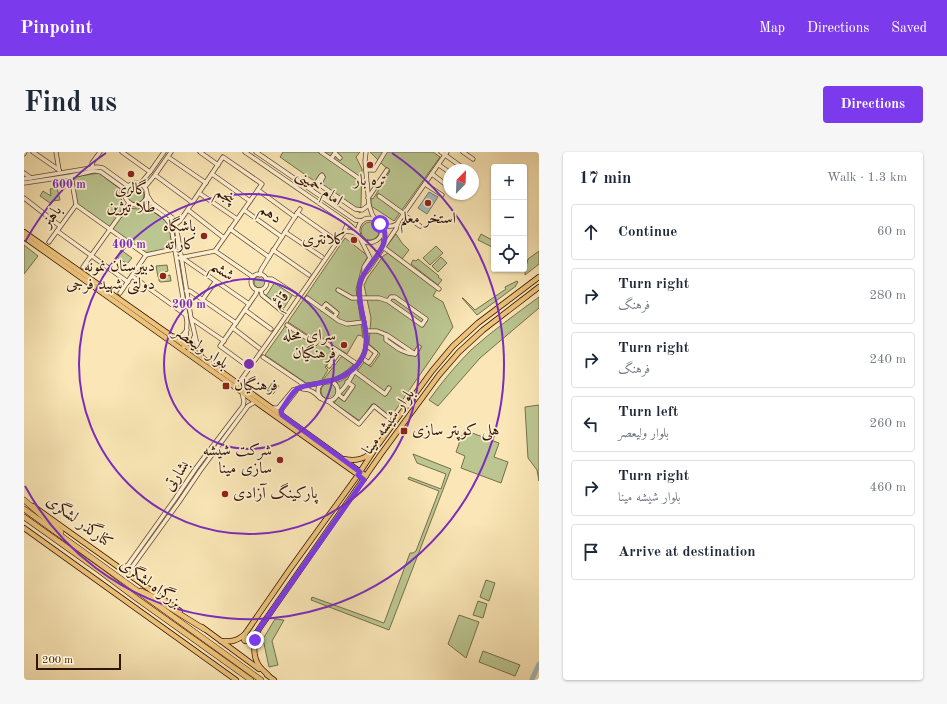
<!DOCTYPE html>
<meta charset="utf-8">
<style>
:root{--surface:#fff;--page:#f6f6f7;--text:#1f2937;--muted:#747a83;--line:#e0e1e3;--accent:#7c3aed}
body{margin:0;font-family:"Old Standard TT",Amiri,serif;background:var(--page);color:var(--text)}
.controls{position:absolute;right:12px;top:12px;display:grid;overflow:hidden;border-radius:4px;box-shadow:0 1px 3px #0004}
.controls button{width:36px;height:36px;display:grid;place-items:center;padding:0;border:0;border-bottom:1px solid var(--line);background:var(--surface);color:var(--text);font:20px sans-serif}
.compass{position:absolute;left:419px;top:12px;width:36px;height:36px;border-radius:50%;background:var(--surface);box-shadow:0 1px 3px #0004;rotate:23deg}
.scale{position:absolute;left:12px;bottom:10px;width:85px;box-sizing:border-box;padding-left:4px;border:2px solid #331507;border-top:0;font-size:11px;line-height:14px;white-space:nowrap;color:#331507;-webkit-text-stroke:3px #fcefd0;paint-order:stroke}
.stop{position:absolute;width:12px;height:12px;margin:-9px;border:3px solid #7c3aed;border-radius:50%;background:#fff}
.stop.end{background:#7c3aed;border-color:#fff;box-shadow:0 1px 4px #0008}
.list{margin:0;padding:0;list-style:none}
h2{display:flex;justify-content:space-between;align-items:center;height:52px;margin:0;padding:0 16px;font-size:17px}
h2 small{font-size:13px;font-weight:400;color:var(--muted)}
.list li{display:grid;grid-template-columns:26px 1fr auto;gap:12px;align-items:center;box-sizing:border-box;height:56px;margin:0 8px 8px;padding:0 8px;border:1px solid var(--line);border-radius:4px}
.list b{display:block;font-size:15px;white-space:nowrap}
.list p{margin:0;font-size:13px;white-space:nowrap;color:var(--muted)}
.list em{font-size:13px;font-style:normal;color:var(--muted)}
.icon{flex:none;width:22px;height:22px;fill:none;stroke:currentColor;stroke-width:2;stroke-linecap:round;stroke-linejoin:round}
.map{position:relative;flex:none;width:515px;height:528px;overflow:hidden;border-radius:4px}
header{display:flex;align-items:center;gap:24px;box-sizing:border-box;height:56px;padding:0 20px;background:var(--accent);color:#fff}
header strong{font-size:19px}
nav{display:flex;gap:22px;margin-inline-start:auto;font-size:14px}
.intro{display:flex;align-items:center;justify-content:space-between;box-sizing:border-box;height:96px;padding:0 24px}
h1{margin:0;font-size:28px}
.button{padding:10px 18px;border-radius:4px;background:var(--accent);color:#fff;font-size:14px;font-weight:700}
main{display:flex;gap:24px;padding:0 24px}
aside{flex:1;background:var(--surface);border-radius:4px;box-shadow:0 1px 3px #0004}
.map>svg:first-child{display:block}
.green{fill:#bbc691;stroke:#776e4c}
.water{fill:#a3bdb8;stroke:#767a71}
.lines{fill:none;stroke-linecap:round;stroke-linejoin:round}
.river{stroke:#a3bdb8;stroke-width:5}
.minor-casing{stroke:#654933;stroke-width:5}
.major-casing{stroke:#331507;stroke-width:6}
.highway-casing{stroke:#331507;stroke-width:6}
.minor{stroke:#fcefd0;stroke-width:3.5}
.major{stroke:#edc37b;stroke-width:4.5}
.highway{stroke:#edc37b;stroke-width:5}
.route{stroke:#7c3aed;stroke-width:5}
.ring{fill:none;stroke:#7b2cbf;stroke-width:2}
.poi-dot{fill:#8f2418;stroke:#fcefd0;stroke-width:1.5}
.labels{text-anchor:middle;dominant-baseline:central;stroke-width:3.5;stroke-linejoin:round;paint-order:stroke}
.poi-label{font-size:16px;fill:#331507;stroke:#fcefd0;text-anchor:end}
.street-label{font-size:16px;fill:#331507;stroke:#fcefd0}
.centre{fill:#7b2cbf;stroke:#fcefd0;stroke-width:2}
.ring-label{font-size:12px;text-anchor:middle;font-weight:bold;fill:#7b2cbf;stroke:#fcefd0;stroke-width:3.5;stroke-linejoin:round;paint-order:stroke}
</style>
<header>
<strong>Pinpoint</strong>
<nav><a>Map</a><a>Directions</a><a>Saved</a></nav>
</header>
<div class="intro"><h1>Find us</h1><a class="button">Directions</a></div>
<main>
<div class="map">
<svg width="515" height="528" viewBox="0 0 515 528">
<rect width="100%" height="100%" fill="#fae6b6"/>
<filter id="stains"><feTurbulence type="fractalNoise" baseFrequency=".005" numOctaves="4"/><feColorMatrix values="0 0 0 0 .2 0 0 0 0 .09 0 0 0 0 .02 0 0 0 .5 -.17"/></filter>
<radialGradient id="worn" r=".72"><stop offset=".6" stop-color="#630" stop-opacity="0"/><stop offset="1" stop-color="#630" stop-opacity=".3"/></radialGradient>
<g class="green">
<path d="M259 0H336L332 5 338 17 337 53 336 61 256 5Z"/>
<path d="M346 0H409L416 5 370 69 347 54V46L349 47 366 19 358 12Z"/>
<path d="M75 21 96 37V45L100 52 105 56 114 57 121 54 144 70 149 96 122 101 53 52 49 25Z"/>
<circle cx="111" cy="43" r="9"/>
<path d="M33 36 36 48 28 49 26 51 16 44 19 39 27 44 26 37Z"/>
<circle cx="346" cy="79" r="9"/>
<path d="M372 82 378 91 385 98 378 107 362 95Z"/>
<path d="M457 82 470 89V96L454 88Z"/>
<path d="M321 86 344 104 337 118 332 137 339 186 338 184 334 183 323 202 293 184 290 186 287 185 264 170Z"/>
<path d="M0 93 14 104 0 122Z"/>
<path d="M412 94 419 101 406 113 399 106Z"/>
<path d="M97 98 108 106 103 112 93 105Z"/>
<path d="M515 99V112L501 123V118L504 107Z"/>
<path d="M364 101 413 137 409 144 419 150 429 175 366 266 348 252 336 269 310 251 340 210 347 215 356 202 345 192 347 166 340 133 344 125 355 110 359 104Z"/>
<path d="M417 105 423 111 414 120 408 114Z"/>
<path d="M394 107 415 124 414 125 418 128 414 133 387 112 389 108 392 109Z"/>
<path d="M143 113 144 119 141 120V124L146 123 147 129 137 130 135 129V125H134L132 114Z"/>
<circle cx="236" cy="130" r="6"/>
<path d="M493 129 494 130 492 133V134L453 163 438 146H439L451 158 482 137 481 135Z"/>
<path d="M251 130 269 142 260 156 242 144Z"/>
<path d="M515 145V156L456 206 414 254 405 248C418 230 432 213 447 198 468 179 492 162 515 145Z"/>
<path d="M262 173 292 194 296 190 307 198 306 200 310 203 301 215 304 218 297 229 282 231 241 203Z"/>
<path d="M318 204 331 214C320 223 312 226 298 229Z"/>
<path d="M329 221 316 239 314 233 311 231 317 229Z"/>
<path d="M250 229 255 234 249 242 243 238Z"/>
<circle cx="305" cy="239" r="8"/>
<path d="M515 253V329L513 318 504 306 501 255Z"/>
<path d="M440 278 475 291 470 305 484 310 477 331 437 316 441 304 432 300Z"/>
<path d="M389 302 427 317 365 478 287 448 288 445 360 471 386 401H389L392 399 415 339 384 327 385 325 417 337 422 322 393 311Z"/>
<path d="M462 428 471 431 465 449 456 445Z"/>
<path d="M454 449 463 452 459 466 449 463Z"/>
<path d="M435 463 455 470 442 506 424 492Z"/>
<path d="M251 467 260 468 248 489 254 513 245 515 239 487Z"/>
<path d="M459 499 496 513 491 524 455 510Z"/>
</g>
<path class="water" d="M405 40 414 45 403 62 394 56Z"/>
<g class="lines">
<path class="river" d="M508 527 515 512"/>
<defs>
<g id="minor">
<path d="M9 0 35 18"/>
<path d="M32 0 35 18"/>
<path d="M98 0 126 20"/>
<path d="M176 0 194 13"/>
<path d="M221 0 321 69 328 75 334 81"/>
<path d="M232 0 331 68 338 69"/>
<path d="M297 0 343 32"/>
<path d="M342 0 341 9 345 53 348 62 351 67"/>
<path d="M417 0 442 18"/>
<path d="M439 0 449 7"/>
<path d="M0 2 1 0"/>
<path d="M144 5 182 31"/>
<path d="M307 7 311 1 316 6"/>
<path d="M415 13 425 20"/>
<path d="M69 16 68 11 76 0"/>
<path d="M342 18H350L361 0"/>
<path d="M0 21 7 26"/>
<path d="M188 22 226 49"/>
<path d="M408 22 425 35"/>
<path d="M131 23 169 51"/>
<path d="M47 24 52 53 122 103 150 97"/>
<path d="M299 25 296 32V33L331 57 338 58 345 53"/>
<path d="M0 27 73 15 79 16 104 34"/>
<circle cx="112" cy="42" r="11"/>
<path d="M0 31 47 24 69 19H72L77 20 102 38"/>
<path d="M116 32 126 20 140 0"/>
<path d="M296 32 293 30 297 24 298 23 299 25"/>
<path d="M401 32 418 43"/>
<path d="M121 35 131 23 147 0"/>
<path d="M234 38 271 65"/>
<path d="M175 41 213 67"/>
<path d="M123 43 128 51 150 67 154 85 167 166 173 192 178 205"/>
<path d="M355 44 380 62"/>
<path d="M0 46 36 74"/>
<path d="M344 46 363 18"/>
<path d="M118 52C127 55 143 64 147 74L163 170 162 189 160 195"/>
<path d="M164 58 200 86"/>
<path d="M220 58 258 85"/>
<path d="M273 61 310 87"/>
<path d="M379 64 383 65 396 74"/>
<path d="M354 70C368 87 339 100 334 82 333 78 334 74 337 70 349 57 360 83 374 71"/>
<path d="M147 74 151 73 156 69 199 5 238 32 191 99"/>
<path d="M359 76 360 83 359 95 415 137"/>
<path d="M206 77 245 105"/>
<path d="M33 79 104 130"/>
<path d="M261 80 298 105"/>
<path d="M320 80C325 78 329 80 334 83"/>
<path d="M337 88 346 106 340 115V121"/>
<path d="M25 90 52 53"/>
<path d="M249 98 285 123"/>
<path d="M157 105 225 152"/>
<path d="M155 106 191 99 229 125"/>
<path d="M59 115 105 51"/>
<circle cx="235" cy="130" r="8"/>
<path d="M236 123 237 118 245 105 276 57"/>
<path d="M108 124 162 163"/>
<path d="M242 127H248L271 142"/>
<path d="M237 138 238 143 259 160"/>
<path d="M314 138 328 146H355L364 149 398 173 402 167 371 145H367L364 149"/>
<path d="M162 139H166L212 171"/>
<path d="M96 141 122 103"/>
<path d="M283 146 315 169 323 172 340 170"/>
<path d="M179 147 191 130"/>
<path d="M298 157 302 152 313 161 310 165"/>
<path d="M221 158 247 177"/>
<path d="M168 167 200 189"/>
<path d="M263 173 289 190 293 185 333 212"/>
<path d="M209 176 235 196"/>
<path d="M341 179H353L363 183 391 202"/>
<path d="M362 183V188C371 194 379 202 391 202L395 195"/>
<path d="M149 184C156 186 159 184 163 178"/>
<path d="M165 198 168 192 170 185"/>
<path d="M239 205 282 234"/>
<path d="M338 206 345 211 352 201 342 193"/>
<path d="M222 213 196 194 232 142 233 138"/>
<path d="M305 214 315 200"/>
<path d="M330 219 361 242 365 236"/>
<circle cx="304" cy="239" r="10"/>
<path d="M304 230C315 227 322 223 330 215 336 210 341 203 342 194 346 171 323 137 344 118L372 77 374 70 423 0"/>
<path d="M323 230 329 234 320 247 314 242C322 235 328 225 332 215"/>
<path d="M214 232 251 180 320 80 323 73 321 69"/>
<path d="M279 237C287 237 291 241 296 246"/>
<path d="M304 249 335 272 350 254 365 266"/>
<path d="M249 256H254L269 238 286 233 301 230"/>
<path d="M258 263 257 260 258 257 272 239"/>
<path d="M97 417 104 413 151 347 172 316 219 254 220 249 218 241"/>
<path d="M108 425V415L155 350 176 319 224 254 231 250"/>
</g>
<g id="major">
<path d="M0 80 166 197 342 324"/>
<path d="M0 85 340 327"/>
<path d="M320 307C331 309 338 308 347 301"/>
<path d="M9 354 156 459"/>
<path d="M0 376 212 528"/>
<path d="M178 475 235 517"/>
<path d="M221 482 220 488 221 489H224L233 480"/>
<path d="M197 489C208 490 213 489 221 482L266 417 334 323 351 297 408 219 429 194 454 171 515 125"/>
<path d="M243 523 250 528"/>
<path d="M245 524C241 520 236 516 234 512 228 502 230 486 235 477L357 302 415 223 435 200 459 178 515 135"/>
</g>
<g id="highway">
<path d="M0 348 37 380"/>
<path d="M0 357 237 528"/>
<path d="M0 365 76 419 112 446 227 528"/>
<path d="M117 439 127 444 180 477"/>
</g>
</defs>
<use href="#minor" class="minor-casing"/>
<use href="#major" class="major-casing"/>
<use href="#highway" class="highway-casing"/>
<use href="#minor" class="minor"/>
<use href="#major" class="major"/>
<use href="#highway" class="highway"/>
</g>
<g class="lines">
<path class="route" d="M231 488 232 482 235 477 340 328 334 323 336 320 258 263 257 260 258 257C262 251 267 242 273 237 278 234 285 233 291 232 308 229 322 226 334 212 354 188 331 158 336 131 339 114 374 91 356 72"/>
</g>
<g class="ring">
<circle cx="225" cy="212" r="85"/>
<circle cx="225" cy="212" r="170"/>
<path d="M1 90A255 255 0 0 1 82 1M368 1A255 255 0 1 1 1 334"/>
</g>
<g class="poi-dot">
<circle cx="346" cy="13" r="4"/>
<circle cx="107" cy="22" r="4"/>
<circle cx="404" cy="51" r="4"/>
<circle cx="180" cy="84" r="4"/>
<circle cx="330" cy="88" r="4"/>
<circle cx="139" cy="124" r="4"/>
<circle cx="320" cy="193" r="4"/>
<rect x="198" y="230" width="8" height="8" rx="2"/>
<rect x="376" y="275" width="8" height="8" rx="2"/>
<circle cx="256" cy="308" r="4"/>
<circle cx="201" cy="342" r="4"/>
</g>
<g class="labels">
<g class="poi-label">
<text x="346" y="29" text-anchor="middle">تره بار</text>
<text x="107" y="38" text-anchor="middle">گالری<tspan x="107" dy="18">طلا تیژین</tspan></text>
<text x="404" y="67" text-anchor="middle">استخر معلم</text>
<text x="172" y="75">باشگاه<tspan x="172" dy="18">کاراته</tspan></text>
<text x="322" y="88">کلانتری</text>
<text x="131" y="115">دبیرستان نمونه<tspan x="131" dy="18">دولتی شهید فرجی</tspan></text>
<text x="312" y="184">سرای محله<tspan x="312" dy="18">فرهنگیان</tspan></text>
<text x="210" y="234" text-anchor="start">فرهنگیان</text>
<text x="388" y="279" text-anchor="start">هلی کوپتر سازی</text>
<text x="248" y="299">شرکت شیشه<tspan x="248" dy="18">سازی مینا</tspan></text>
<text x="209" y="342" text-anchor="start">پارکینگ آزادی</text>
</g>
<g class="street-label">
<text transform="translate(295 36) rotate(35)">امام خمینی</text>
<text transform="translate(201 44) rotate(35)">پنجم</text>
<text transform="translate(246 62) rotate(35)">دهم</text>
<text transform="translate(28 65) rotate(-54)">باهنر</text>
<text transform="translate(198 119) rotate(35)">ششم</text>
<text transform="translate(257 149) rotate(-55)">قائم</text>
<text transform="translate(177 196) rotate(35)">بلوار ولیعصر</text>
<text transform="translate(365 270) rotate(-54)">بلوار شیشه مینا</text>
<text transform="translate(153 324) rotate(-56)">بشارتی</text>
<text transform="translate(55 370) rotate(36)">کنارگذر لشگری</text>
<text transform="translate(126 432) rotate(36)">بزرگراه لشگری</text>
</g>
</g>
<circle cx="225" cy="212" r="6" class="centre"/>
<g class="ring-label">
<text x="45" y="36">600 m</text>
<text x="105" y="96">400 m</text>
<text x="165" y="156">200 m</text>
</g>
<rect width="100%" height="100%" filter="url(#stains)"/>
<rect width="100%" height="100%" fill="url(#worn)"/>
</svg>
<div class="controls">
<button>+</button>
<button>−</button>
<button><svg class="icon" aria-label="locate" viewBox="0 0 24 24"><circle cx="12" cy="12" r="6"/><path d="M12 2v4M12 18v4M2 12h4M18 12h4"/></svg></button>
</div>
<svg class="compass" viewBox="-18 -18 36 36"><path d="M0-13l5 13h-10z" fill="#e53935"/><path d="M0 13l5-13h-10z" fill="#747a83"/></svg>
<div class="scale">200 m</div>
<div class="stop" style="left:356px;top:72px"></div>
<div class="stop end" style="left:231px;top:488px"></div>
</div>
<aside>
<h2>17 min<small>Walk · 1.3 km</small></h2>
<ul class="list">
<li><svg class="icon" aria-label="ahead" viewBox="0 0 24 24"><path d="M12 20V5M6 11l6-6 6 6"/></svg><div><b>Continue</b></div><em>60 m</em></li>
<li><svg class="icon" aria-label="right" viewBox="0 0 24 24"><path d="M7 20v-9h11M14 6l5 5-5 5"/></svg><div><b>Turn right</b><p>فرهنگ</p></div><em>280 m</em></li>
<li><svg class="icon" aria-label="right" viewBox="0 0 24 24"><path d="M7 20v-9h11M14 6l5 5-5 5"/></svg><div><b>Turn right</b><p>فرهنگ</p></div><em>240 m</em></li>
<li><svg class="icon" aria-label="left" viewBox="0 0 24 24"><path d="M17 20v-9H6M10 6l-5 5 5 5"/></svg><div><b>Turn left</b><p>بلوار ولیعصر</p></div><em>260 m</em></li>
<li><svg class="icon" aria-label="right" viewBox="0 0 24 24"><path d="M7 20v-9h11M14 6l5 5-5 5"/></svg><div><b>Turn right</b><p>بلوار شیشه مینا</p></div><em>460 m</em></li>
<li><svg class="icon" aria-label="arrive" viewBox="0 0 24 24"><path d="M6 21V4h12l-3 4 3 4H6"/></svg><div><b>Arrive at destination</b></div></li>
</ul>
</aside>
</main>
